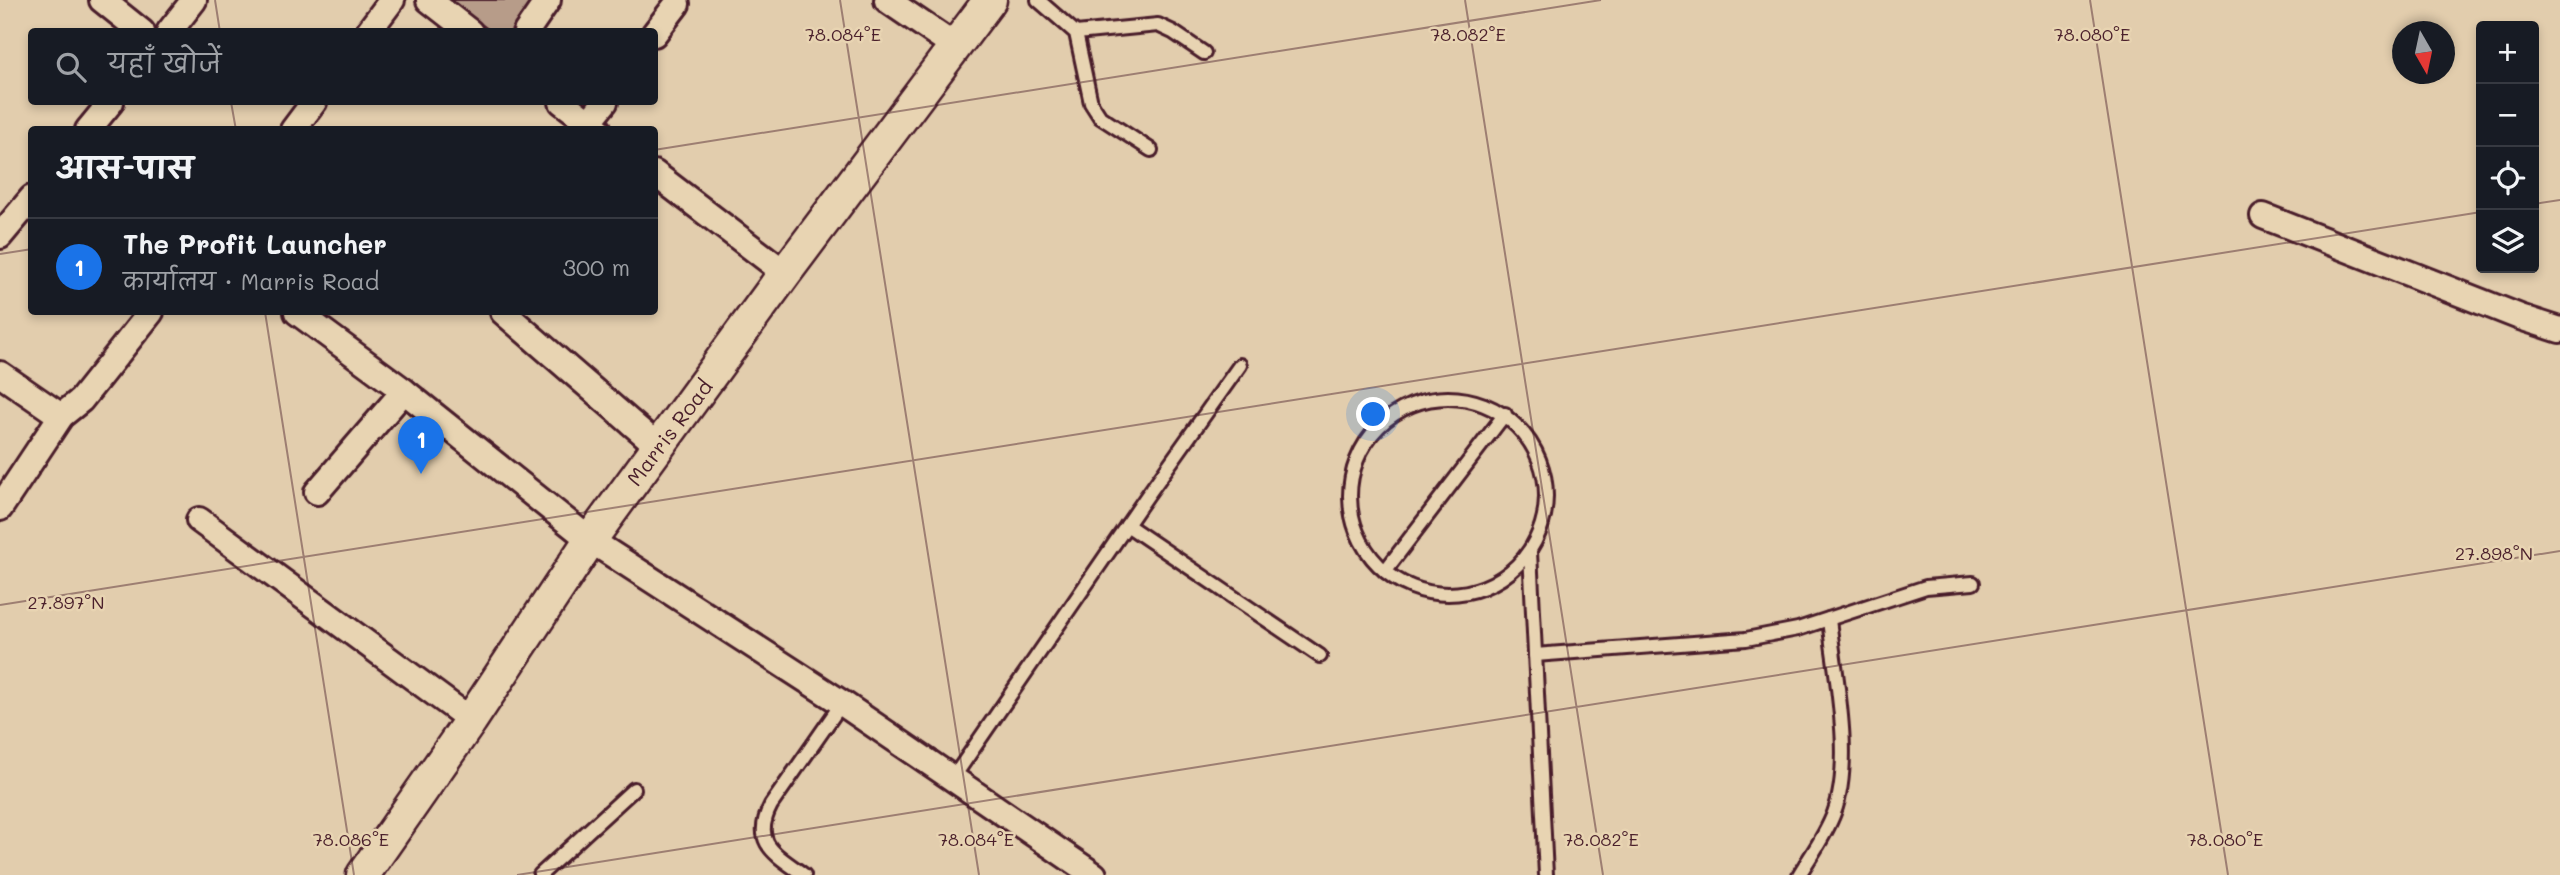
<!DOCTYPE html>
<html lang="hi">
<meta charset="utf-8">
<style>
:root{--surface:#171b24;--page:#242831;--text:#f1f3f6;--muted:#9ea1a6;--line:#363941;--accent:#1a73e8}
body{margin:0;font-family:Mali,"Playpen Sans Deva",sans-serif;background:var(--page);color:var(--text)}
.controls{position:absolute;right:21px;top:21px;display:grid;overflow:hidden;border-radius:7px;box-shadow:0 4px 10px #0003}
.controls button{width:63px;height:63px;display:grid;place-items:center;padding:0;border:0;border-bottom:2px solid var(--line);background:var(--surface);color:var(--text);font:35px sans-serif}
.compass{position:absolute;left:2392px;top:21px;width:63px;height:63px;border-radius:50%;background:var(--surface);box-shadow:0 4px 10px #0003;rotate:171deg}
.you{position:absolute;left:1374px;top:415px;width:24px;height:24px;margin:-18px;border:5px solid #fff;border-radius:50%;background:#1a73e8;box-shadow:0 0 0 10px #1a73e833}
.badge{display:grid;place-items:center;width:46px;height:46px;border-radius:50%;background:var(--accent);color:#fff;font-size:23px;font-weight:700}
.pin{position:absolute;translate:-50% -58px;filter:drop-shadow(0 2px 4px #0008)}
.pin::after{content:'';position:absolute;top:37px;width:24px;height:21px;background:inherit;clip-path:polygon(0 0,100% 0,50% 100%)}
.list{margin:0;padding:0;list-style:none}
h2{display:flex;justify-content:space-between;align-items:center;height:91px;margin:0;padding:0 28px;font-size:30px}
h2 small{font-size:23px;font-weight:400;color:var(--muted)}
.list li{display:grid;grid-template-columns:46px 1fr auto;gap:21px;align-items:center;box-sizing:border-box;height:98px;padding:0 28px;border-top:2px solid var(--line)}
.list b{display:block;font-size:26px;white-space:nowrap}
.list p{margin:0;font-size:23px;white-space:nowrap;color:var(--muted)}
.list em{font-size:23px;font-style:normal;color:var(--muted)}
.icon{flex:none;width:38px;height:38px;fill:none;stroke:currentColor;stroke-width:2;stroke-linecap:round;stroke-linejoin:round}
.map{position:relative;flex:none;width:2560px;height:875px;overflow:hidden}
.search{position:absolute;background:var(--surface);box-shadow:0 4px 10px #0003;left:28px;top:28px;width:630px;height:77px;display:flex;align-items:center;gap:18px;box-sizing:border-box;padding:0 24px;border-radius:7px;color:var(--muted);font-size:26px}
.panel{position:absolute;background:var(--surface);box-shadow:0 4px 10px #0003;left:28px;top:126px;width:630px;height:189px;border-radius:7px}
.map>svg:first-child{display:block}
.building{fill:#b79c89;stroke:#4a1f2b;stroke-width:2}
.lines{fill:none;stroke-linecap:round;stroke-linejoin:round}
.service-casing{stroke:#4a1f2b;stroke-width:18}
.minor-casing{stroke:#4a1f2b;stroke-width:30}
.tertiary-casing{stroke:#4a1f2b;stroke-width:37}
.service{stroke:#e8d4b2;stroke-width:12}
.minor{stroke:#e8d4b2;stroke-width:24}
.tertiary{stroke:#e8d4b2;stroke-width:32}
.ticks{fill:none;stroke:#4a1f2b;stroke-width:2;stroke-opacity:0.45}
.labels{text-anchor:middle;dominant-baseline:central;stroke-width:5;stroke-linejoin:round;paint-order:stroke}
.street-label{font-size:21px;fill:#4a1f2b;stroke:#e8d4b2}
.ticks-label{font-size:18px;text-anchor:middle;fill:#4a1f2b;stroke:#e8d4b2;stroke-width:5;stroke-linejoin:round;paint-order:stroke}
</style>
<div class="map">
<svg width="2560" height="875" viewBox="0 0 2560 875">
<rect width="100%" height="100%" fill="#e2cdad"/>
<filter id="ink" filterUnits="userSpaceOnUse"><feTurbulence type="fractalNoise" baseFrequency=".0143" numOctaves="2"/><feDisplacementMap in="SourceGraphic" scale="14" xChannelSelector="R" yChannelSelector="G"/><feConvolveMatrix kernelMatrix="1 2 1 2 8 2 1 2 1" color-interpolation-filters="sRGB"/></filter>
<g filter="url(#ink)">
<path class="building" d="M449 0H533L510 32H492Z"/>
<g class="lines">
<defs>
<g id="service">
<path d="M1038 0 1076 33 1091 103 1100 117 1151 150"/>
<path d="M1076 33 1158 25 1173 32 1204 53"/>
<circle cx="1448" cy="496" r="98"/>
<path d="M1127 525 1320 656"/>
<path d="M1530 552 1546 875"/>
<path d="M1385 571 1505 414"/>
<path d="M1535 655 1746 639 1798 629 1926 587 1973 583"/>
<path d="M953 778 1147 496 1240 365"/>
<path d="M540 875 634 789"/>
<path d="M804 875C775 854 751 843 771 805L842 703"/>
<path d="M1799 875C1811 855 1826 835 1834 813 1854 760 1835 676 1829 619"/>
</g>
<g id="minor">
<path d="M102 0 142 32"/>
<path d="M429 0 470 32"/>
<path d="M887 0 956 47"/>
<path d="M169 32 194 0"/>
<path d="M368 32 392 0"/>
<path d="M526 32 548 0"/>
<path d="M654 34 677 4"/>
<path d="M562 102 599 130"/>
<path d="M589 122 605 102"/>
<path d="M88 130 111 102"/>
<path d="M293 130 314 102"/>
<path d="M654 173 785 273"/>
<path d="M2263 216 2520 317 2560 330"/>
<path d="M0 236 32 198"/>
<path d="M297 312 404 391 590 540 842 703 1094 875"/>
<path d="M503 312 659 447"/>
<path d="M0 374 61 416"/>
<path d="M317 492 404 391"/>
<path d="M0 508 61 416 81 400 151 312"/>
<path d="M199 520 471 720"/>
</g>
<path id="tertiary" d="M363 875 471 720 590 540 785 273 990 0"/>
</defs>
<use href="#service" class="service-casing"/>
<use href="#minor" class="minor-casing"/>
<use href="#tertiary" class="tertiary-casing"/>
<use href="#service" class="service"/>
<use href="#minor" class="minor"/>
<use href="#tertiary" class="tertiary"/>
</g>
</g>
<path class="ticks" d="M215 0 220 32M840 0 979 875M1465 0 1603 875M2090 0 2228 875M231 102 236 130M654 150 1601 0M2534 204 2560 200M0 254 32 249M265 312 354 875M0 605 2481 212M517 875 2560 551"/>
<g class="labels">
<g class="street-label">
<text transform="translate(669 432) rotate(-53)">Marris Road</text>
</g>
</g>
<g class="ticks-label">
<text x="843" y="41">78.084°E</text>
<text x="1468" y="41">78.082°E</text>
<text x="2092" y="41">78.080°E</text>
<text x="2494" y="560">27.898°N</text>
<text x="66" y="609">27.897°N</text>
<text x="351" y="846">78.086°E</text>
<text x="976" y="846">78.084°E</text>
<text x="1601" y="846">78.082°E</text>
<text x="2225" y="846">78.080°E</text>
</g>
</svg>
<div class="controls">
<button>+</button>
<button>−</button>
<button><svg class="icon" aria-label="locate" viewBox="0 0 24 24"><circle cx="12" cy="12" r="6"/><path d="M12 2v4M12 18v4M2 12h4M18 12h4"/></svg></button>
<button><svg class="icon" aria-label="layers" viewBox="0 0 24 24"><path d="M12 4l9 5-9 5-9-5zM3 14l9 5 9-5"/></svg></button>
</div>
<svg class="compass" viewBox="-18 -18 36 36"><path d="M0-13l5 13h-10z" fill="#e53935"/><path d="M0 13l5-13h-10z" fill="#9ea1a6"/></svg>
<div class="you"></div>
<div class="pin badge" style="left:421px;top:474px">1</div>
<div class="search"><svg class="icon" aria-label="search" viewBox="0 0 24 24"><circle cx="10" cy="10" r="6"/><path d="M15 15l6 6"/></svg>यहाँ खोजें</div>
<section class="panel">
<h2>आस-पास<small></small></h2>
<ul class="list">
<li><span class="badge">1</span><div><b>The Profit Launcher</b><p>कार्यालय · Marris Road</p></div><em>300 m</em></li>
</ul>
</section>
</div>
